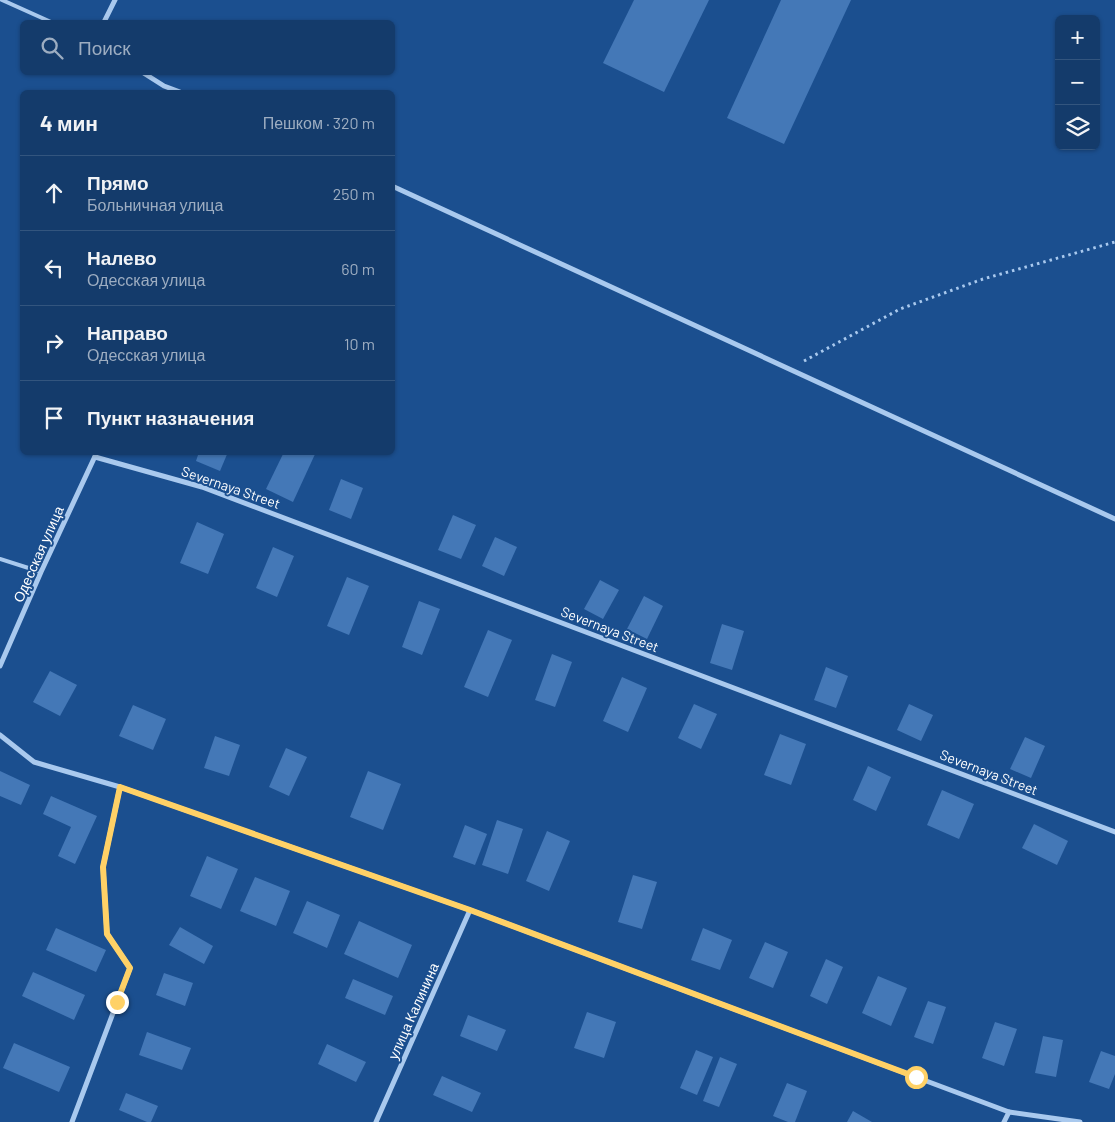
<!DOCTYPE html>
<html lang="ru">
<meta charset="utf-8">
<style>
:root{--surface:#143b6b;--page:#1d4271;--text:#f1f3f6;--muted:#9dadc1;--line:#33557e}
body{margin:0;font-family:Barlow,sans-serif;background:var(--page);color:var(--text)}
.controls{position:absolute;right:15px;top:15px;display:grid;overflow:hidden;border-radius:8px;box-shadow:0 1px 4px #0004}
.controls button{width:45px;height:45px;display:grid;place-items:center;padding:0;border:0;border-bottom:1px solid var(--line);background:var(--surface);color:var(--text);font:25px sans-serif}
.stop{position:absolute;width:15px;height:15px;margin:-11px;border:4px solid #ffd166;border-radius:50%;background:#fff}
.stop.end{background:#ffd166;border-color:#fff;box-shadow:0 1px 5px #0008}
.list{margin:0;padding:0;list-style:none}
h2{display:flex;justify-content:space-between;align-items:center;height:65px;margin:0;padding:0 20px;font-size:21px}
h2 small{font-size:16px;font-weight:400;color:var(--muted)}
.list li{display:grid;grid-template-columns:32px 1fr auto;gap:15px;align-items:center;box-sizing:border-box;height:75px;padding:0 20px;border-top:1px solid var(--line)}
.list b{display:block;font-size:19px;white-space:nowrap}
.list p{margin:0;font-size:16px;white-space:nowrap;color:var(--muted)}
.list em{font-size:16px;font-style:normal;color:var(--muted)}
.icon{flex:none;width:28px;height:28px;fill:none;stroke:currentColor;stroke-width:2;stroke-linecap:round;stroke-linejoin:round}
.map{position:relative;flex:none;width:1115px;height:1122px;overflow:hidden}
.search{position:absolute;background:var(--surface);box-shadow:0 1px 4px #0004;left:20px;top:20px;width:375px;height:55px;display:flex;align-items:center;gap:12px;box-sizing:border-box;padding:0 18px;border-radius:8px;color:var(--muted);font-size:19px}
.panel{position:absolute;background:var(--surface);box-shadow:0 1px 4px #0004;left:20px;top:90px;width:375px;height:365px;border-radius:8px}
.map>svg:first-child{display:block}
.building{fill:#4478b7}
.lines{fill:none;stroke-linecap:round;stroke-linejoin:round}
.path{stroke:#a9c9ee;stroke-width:3;stroke-dasharray:2.5 4;stroke-linecap:butt}
.service{stroke:#a9c9ee;stroke-width:4}
.minor{stroke:#a9c9ee;stroke-width:5}
.route{stroke:#ffd166;stroke-width:6}
.labels{text-anchor:middle;dominant-baseline:central;stroke-width:4;stroke-linejoin:round;paint-order:stroke}
.street-label{font-size:14px;fill:#fff;stroke:#1b4f8f}
</style>
<div class="map">
<svg width="1115" height="1122" viewBox="0 0 1115 1122">
<rect width="100%" height="100%" fill="#1b4f8f"/>
<g class="building">
<path d="M634 0H709L664 92 603 63Z"/>
<path d="M781 0H851L784 144 727 118Z"/>
<path d="M199 452H228L220 471 196 461Z"/>
<path d="M284 452H316L293 502 266 489Z"/>
<path d="M341 479 363 488 351 519 329 510Z"/>
<path d="M453 515 476 525 461 559 438 550Z"/>
<path d="M197 522 224 534 208 574 180 563Z"/>
<path d="M495 537 517 547 504 576 482 566Z"/>
<path d="M273 547 294 556 277 597 256 588Z"/>
<path d="M347 577 369 586 349 635 327 626Z"/>
<path d="M600 580 619 590 603 619 584 609Z"/>
<path d="M644 596 663 606 647 639 627 629Z"/>
<path d="M419 601 440 609 422 655 402 647Z"/>
<path d="M722 624 744 631 732 670 710 663Z"/>
<path d="M488 630 512 640 488 697 464 687Z"/>
<path d="M552 654 572 662 555 707 535 700Z"/>
<path d="M826 667 848 676 836 708 814 700Z"/>
<path d="M50 671 77 685 60 716 33 702Z"/>
<path d="M622 677 647 688 628 732 603 721Z"/>
<path d="M694 704 717 714 701 749 678 738Z"/>
<path d="M909 704 933 715 921 741 897 730Z"/>
<path d="M133 705 166 719 153 750 119 736Z"/>
<path d="M780 734 806 744 791 785 764 775Z"/>
<path d="M215 736 240 745 229 776 204 768Z"/>
<path d="M1025 737 1045 746 1031 778 1010 769Z"/>
<path d="M286 748 307 757 289 796 269 787Z"/>
<path d="M868 766 891 777 876 811 853 800Z"/>
<path d="M0 771 30 785 21 805 0 796Z"/>
<path d="M368 771 401 784 383 830 350 817Z"/>
<path d="M942 790 974 804 959 839 927 825Z"/>
<path d="M51 796 97 816 75 864 58 856 71 827 43 814Z"/>
<path d="M497 820 523 829 508 874 482 865Z"/>
<path d="M1034 824 1068 841 1057 865 1022 848Z"/>
<path d="M465 825 487 834 475 865 453 857Z"/>
<path d="M547 831 570 841 549 891 526 881Z"/>
<path d="M207 856 238 869 221 909 190 896Z"/>
<path d="M633 875 657 882 642 929 618 922Z"/>
<path d="M255 877 290 891 276 926 240 911Z"/>
<path d="M307 901 340 915 327 948 293 933Z"/>
<path d="M359 921 412 945 398 978 344 954Z"/>
<path d="M180 927 213 946 204 964 169 945Z"/>
<path d="M56 928 106 950 96 972 46 950Z"/>
<path d="M703 928 732 940 720 970 691 960Z"/>
<path d="M765 942 788 952 773 988 749 978Z"/>
<path d="M826 959 843 967 827 1004 810 996Z"/>
<path d="M33 972 85 995 74 1020 22 996Z"/>
<path d="M164 973 193 983 185 1006 156 995Z"/>
<path d="M878 976 907 988 891 1026 862 1013Z"/>
<path d="M353 979 393 996 385 1015 345 998Z"/>
<path d="M928 1001 946 1007 933 1044 914 1037Z"/>
<path d="M587 1012 616 1022 604 1058 574 1048Z"/>
<path d="M468 1015 506 1030 497 1051 460 1036Z"/>
<path d="M995 1022 1017 1029 1004 1066 982 1058Z"/>
<path d="M147 1032 191 1048 182 1070 139 1055Z"/>
<path d="M1043 1036 1063 1040 1056 1077 1035 1073Z"/>
<path d="M14 1043 70 1067 59 1092 3 1068Z"/>
<path d="M327 1044 366 1062 356 1082 318 1064Z"/>
<path d="M696 1050 713 1057 697 1095 680 1088Z"/>
<path d="M1101 1051 1115 1056V1074L1109 1089 1089 1082Z"/>
<path d="M720 1057 737 1064 719 1107 703 1101Z"/>
<path d="M442 1076 481 1093 472 1112 433 1095Z"/>
<path d="M787 1083 807 1091 795 1122H788L773 1116Z"/>
<path d="M126 1093 158 1106 151 1122H147L119 1110Z"/>
<path d="M853 1111 872 1122H847Z"/>
</g>
<g class="lines">
<path class="path" d="M804 361 900 309 983 279 1115 242"/>
<g class="service">
<path d="M2 0 51 22"/>
<path d="M0 559 41 572"/>
</g>
<g class="minor">
<path d="M104 22 115 0"/>
<path d="M142 72 164 86 180 92"/>
<path d="M392 186 1115 519"/>
<path d="M95 457 202 487 1115 832"/>
<path d="M0 666 41 572 97 452"/>
<path d="M0 735 34 762 120 787 470 910 1009 1112 1080 1122"/>
<path d="M72 1122 130 968 107 934 103 867 120 787"/>
<path d="M376 1122 470 910"/>
<path d="M1004 1122 1009 1112"/>
</g>
</g>
<g class="lines">
<path class="route" d="M117 1002 130 968 107 934 103 867 120 787 470 910 916 1077"/>
</g>
<g class="labels">
<g class="street-label">
<text transform="translate(231 487) rotate(19)">Severnaya Street</text>
<text transform="translate(38 554) rotate(-66)">Одесская улица</text>
<text transform="translate(610 629) rotate(21)">Severnaya Street</text>
<text transform="translate(989 772) rotate(21)">Severnaya Street</text>
<text transform="translate(413 1011) rotate(-66)">улица Калинина</text>
</g>
</g>
</svg>
<div class="controls">
<button>+</button>
<button>−</button>
<button><svg class="icon" aria-label="layers" viewBox="0 0 24 24"><path d="M12 4l9 5-9 5-9-5zM3 14l9 5 9-5"/></svg></button>
</div>
<div class="stop" style="left:916px;top:1077px"></div>
<div class="stop end" style="left:117px;top:1002px"></div>
<div class="search"><svg class="icon" aria-label="search" viewBox="0 0 24 24"><circle cx="10" cy="10" r="6"/><path d="M15 15l6 6"/></svg>Поиск</div>
<section class="panel">
<h2>4 мин<small>Пешком · 320 m</small></h2>
<ul class="list">
<li><svg class="icon" aria-label="ahead" viewBox="0 0 24 24"><path d="M12 20V5M6 11l6-6 6 6"/></svg><div><b>Прямо</b><p>Больничная улица</p></div><em>250 m</em></li>
<li><svg class="icon" aria-label="left" viewBox="0 0 24 24"><path d="M17 20v-9H6M10 6l-5 5 5 5"/></svg><div><b>Налево</b><p>Одесская улица</p></div><em>60 m</em></li>
<li><svg class="icon" aria-label="right" viewBox="0 0 24 24"><path d="M7 20v-9h11M14 6l5 5-5 5"/></svg><div><b>Направо</b><p>Одесская улица</p></div><em>10 m</em></li>
<li><svg class="icon" aria-label="arrive" viewBox="0 0 24 24"><path d="M6 21V4h12l-3 4 3 4H6"/></svg><div><b>Пункт назначения</b></div></li>
</ul>
</section>
</div>
